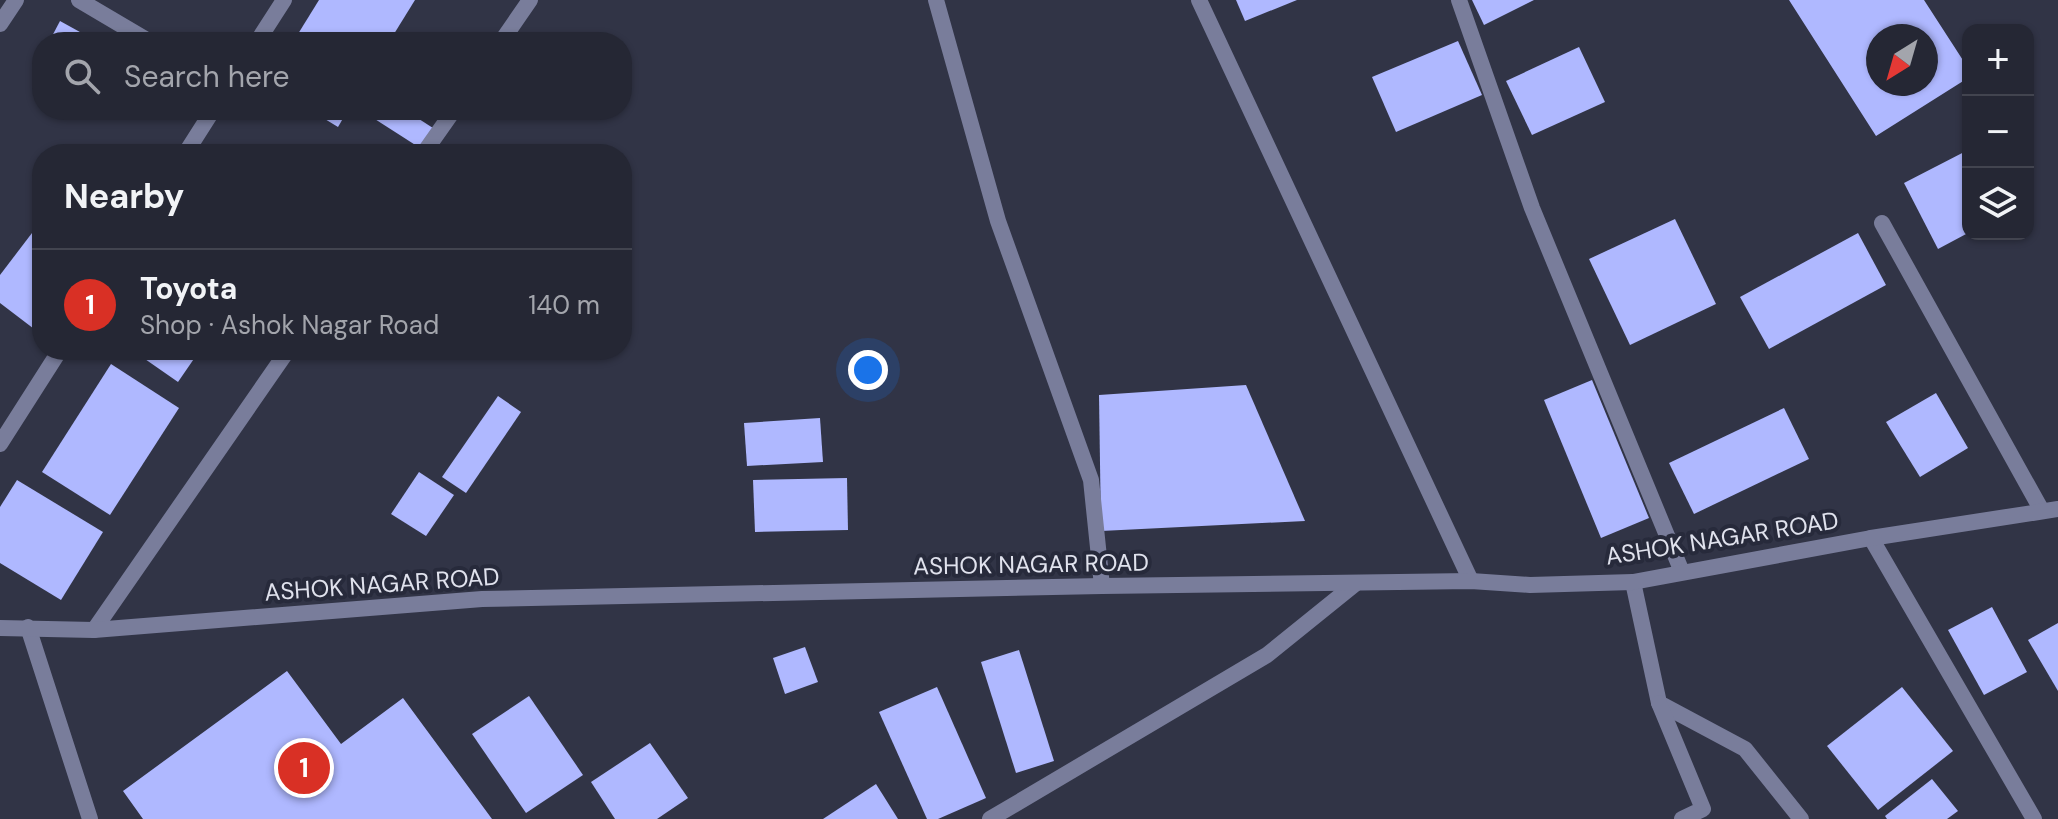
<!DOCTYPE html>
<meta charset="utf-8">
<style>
:root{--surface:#252734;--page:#313340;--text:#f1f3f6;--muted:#a3a5ac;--line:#42444f;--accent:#d93025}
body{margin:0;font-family:"DM Sans",sans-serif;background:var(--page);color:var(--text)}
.controls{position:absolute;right:24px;top:24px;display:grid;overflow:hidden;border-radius:16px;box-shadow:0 2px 6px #0004}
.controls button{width:72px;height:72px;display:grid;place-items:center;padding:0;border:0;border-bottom:2px solid var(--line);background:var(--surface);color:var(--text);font:40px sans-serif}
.compass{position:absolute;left:1866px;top:24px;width:72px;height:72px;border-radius:50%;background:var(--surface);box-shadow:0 2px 6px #0004;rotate:217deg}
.you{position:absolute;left:868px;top:370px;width:28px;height:28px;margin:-20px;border:6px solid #fff;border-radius:50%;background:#1a73e8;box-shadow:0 0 0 12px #1a73e833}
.badge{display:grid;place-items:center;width:52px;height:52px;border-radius:50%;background:var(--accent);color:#fff;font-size:26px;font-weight:700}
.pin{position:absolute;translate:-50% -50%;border:4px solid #fff;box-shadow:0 2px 8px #0006}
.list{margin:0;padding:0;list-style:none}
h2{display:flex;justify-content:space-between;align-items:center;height:104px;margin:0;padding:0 32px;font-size:34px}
h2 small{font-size:26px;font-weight:400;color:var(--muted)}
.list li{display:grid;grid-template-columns:52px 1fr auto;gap:24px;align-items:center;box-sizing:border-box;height:112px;padding:0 32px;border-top:2px solid var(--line)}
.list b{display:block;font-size:30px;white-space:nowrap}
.list p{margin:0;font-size:26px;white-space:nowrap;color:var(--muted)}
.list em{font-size:26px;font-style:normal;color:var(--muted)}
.icon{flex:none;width:44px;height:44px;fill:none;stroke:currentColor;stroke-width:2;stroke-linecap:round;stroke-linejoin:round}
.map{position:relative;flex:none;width:2058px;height:819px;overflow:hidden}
.search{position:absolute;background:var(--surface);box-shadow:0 2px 6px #0004;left:32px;top:32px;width:600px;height:88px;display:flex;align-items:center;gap:20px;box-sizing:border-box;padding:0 28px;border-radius:32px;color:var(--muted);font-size:30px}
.panel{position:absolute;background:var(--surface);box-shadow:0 2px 6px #0004;left:32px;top:144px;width:600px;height:216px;border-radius:32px}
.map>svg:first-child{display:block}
.building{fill:#afb8ff;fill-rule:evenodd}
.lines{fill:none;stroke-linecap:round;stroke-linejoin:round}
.service{stroke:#797d9b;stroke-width:16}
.minor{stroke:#797d9b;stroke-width:16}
.tertiary{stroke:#797d9b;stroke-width:16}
.labels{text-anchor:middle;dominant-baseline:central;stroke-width:8;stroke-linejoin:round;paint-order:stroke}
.street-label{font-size:24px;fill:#e0e2ed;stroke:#272a3b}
</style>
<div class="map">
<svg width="2058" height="819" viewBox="0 0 2058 819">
<rect width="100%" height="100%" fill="#313446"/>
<g class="building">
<path d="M319 0H415L389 42H293Z"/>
<path d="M1236 0H1297L1245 21Z"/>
<path d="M1472 0H1534L1484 25Z"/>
<path d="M1789 0H1924L1968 68V78L1876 136ZM1878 36H1926V84H1878Z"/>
<path d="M60 21 98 42H49Z"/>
<path d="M1458 41 1482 95 1396 132 1372 77Z"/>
<path d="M1579 47 1605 102 1532 135 1506 81Z"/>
<path d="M114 110H131L127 117Z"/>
<path d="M310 110H348L338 127Z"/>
<path d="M370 110H405L433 128 420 148 367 114Z"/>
<path d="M1968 150V233L1938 249 1904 183Z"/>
<path d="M1675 219 1716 304 1630 345 1589 259Z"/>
<path d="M32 233 42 241V335L0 303V275Z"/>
<path d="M1858 233 1886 285 1769 349 1740 297Z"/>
<path d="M132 350H200L178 382Z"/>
<path d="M111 364 179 408 110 515 42 472Z"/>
<path d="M1592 380 1649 518 1601 538 1544 400Z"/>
<path d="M1246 385 1305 521 1101 531 1099 395Z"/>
<path d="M1936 393 1968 448 1920 477 1886 422Z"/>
<path d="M498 396 521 412 466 493 442 477Z"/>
<path d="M1784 408 1809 459 1694 514 1669 463Z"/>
<path d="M820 418 823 462 747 466 744 423Z"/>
<path d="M419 472 454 495 426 536 391 514Z"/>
<path d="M847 478 848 530 755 532 753 480Z"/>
<path d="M17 480 103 532 61 600 0 563V507Z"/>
<path d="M1992 607 2027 672 1984 695 1948 630Z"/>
<path d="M2058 623V691L2028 640Z"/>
<path d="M805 647 818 682 785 694 773 658Z"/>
<path d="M1019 650 1054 761 1016 773 981 662Z"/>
<path d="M287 671 341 744 403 698 492 819H143L123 791Z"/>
<path d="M937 687 986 798 938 819H927L879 712Z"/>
<path d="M1902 687 1953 751 1878 810 1827 746Z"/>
<path d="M529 696 583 775 526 813 472 734Z"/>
<path d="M650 743 688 798 657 819H615L591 782Z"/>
<path d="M1932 779 1958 811 1947 819H1887L1885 816Z"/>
<path d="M876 784 898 819H823Z"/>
</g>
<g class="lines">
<path class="service" d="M28 627 90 819"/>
<g class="minor">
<path d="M79 0 150 42"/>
<path d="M936 0 998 221 1091 480 1102 586"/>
<path d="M1459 0 1532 208 1682 572"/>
<path d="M257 42 284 0"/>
<path d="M501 42 530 0"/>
<path d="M185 154 213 110"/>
<path d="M423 154 454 110"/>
<path d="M1882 223 2042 511"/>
<path d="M0 444 60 350"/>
<path d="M1871 538 2034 819"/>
<path d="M1633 582 1659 703 1745 749 1801 819"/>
<path d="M94 630 288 350"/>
<path d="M1659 703 1703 809 1682 819"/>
<path d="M990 819 1267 655 1355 584"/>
</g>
<g class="tertiary">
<path d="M1199 0 1471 581"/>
<path d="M0 24 16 0"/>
<path d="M0 628 94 630 482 599 1102 586 1471 581 1530 585 1633 582 1871 538 2058 509"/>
</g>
</g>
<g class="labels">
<g class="street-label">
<text transform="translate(1722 538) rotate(-9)">ASHOK NAGAR ROAD</text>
<text transform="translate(1031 564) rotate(-1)">ASHOK NAGAR ROAD</text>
<text transform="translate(382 584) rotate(-4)">ASHOK NAGAR ROAD</text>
</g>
</g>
</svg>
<div class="controls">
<button>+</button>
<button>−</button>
<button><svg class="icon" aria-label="layers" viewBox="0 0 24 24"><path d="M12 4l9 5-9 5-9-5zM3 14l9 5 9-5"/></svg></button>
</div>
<svg class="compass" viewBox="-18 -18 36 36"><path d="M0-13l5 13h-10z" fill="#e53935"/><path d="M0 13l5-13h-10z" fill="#a3a5ac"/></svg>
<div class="you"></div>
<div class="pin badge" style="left:304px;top:768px">1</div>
<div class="search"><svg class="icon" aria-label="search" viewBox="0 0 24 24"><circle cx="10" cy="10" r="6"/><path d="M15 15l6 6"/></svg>Search here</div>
<section class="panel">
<h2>Nearby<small></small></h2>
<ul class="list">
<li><span class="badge">1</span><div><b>Toyota</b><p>Shop · Ashok Nagar Road</p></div><em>140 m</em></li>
</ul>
</section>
</div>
